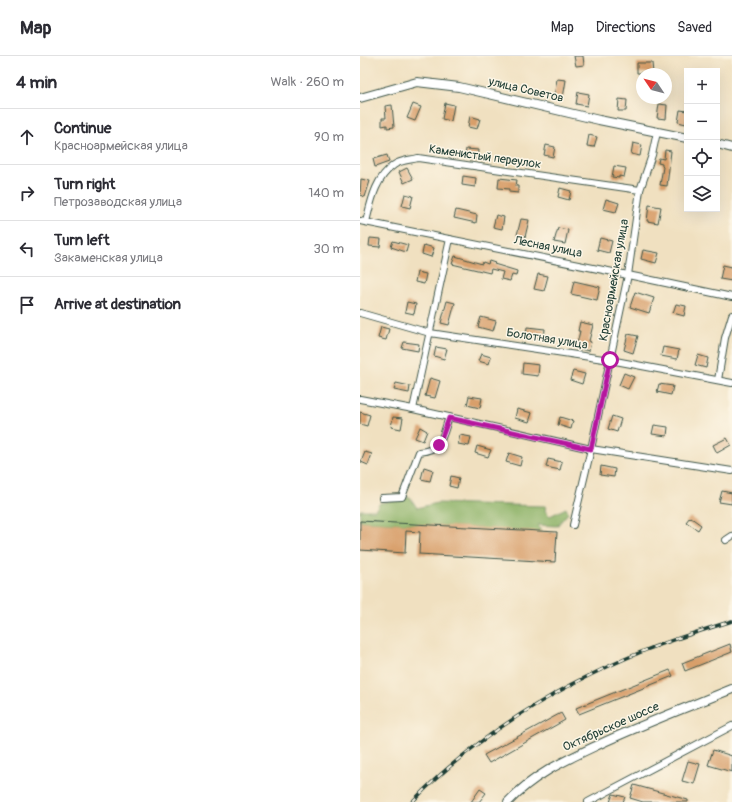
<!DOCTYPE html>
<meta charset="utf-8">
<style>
:root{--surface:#fff;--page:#f7f7f7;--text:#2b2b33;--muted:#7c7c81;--line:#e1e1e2}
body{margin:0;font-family:Pangolin,sans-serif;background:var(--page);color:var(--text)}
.controls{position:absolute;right:12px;top:12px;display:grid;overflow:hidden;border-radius:0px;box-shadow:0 4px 16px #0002}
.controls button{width:36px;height:36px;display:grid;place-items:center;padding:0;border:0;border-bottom:1px solid var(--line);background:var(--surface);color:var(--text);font:20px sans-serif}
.compass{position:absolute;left:276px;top:12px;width:36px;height:36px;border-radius:50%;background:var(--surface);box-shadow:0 4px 16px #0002;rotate:305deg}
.stop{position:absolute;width:12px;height:12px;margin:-9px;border:3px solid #b5179e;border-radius:50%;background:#fff}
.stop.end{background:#b5179e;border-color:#fff;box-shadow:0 1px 4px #0008}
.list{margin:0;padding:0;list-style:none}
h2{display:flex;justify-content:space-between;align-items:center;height:52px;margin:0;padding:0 16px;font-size:17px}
h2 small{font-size:13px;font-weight:400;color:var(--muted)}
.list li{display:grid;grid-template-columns:26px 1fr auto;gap:12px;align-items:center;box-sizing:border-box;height:56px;padding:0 16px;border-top:1px solid var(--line)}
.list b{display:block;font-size:15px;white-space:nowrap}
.list p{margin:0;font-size:13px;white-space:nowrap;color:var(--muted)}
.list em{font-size:13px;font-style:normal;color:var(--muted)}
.icon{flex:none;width:22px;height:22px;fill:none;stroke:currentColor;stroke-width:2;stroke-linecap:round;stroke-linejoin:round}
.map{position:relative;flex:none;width:372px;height:746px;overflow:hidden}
header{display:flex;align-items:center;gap:24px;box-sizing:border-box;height:56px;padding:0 20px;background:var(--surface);border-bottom:1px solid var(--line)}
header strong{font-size:19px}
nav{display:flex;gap:22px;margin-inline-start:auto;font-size:14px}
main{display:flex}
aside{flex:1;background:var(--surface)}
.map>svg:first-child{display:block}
.forest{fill:#8db267;stroke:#56784e}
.building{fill:#d89f6b}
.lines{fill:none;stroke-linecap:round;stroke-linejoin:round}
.street-casing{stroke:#3e5549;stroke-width:8}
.secondary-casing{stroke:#3e5549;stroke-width:10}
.street{stroke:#fff;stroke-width:6}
.secondary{stroke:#fff;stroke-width:8}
.rail-casing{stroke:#1f3d34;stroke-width:3.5}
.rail{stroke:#fcf5e5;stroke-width:2;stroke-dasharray:6;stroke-linecap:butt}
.route{stroke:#b5179e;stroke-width:5}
.labels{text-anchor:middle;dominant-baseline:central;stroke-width:3;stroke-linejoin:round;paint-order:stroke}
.street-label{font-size:12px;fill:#1f3d34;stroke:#fcf5e5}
</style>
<header>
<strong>Map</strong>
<nav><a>Map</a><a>Directions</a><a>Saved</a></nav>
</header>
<main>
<aside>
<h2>4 min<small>Walk · 260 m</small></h2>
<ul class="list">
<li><svg class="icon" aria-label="ahead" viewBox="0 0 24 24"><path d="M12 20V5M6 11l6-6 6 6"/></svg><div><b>Continue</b><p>Красноармейская улица</p></div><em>90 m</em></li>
<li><svg class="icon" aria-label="right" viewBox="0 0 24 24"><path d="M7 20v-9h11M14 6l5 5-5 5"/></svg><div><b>Turn right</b><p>Петрозаводская улица</p></div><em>140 m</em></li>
<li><svg class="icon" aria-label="left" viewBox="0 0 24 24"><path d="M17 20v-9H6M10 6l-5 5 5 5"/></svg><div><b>Turn left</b><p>Закаменская улица</p></div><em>30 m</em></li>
<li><svg class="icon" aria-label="arrive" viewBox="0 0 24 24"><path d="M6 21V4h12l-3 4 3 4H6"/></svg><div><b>Arrive at destination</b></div></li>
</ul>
</aside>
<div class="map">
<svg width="372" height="746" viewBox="0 0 372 746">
<rect width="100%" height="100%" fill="#fcf5e5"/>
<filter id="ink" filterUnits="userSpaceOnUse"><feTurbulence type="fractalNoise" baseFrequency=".025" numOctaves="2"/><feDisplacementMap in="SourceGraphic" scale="8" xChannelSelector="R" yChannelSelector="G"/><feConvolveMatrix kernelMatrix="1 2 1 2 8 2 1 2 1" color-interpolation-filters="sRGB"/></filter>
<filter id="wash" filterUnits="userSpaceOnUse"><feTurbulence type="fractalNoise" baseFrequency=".012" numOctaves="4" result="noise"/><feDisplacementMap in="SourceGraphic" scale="16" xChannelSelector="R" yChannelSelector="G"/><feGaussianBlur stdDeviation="0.9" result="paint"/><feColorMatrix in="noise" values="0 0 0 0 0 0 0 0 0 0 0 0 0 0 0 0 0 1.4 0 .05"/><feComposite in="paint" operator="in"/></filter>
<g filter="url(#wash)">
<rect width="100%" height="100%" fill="#f0e0c0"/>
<path class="forest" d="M50 441 57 452 77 447 186 450 185 455 190 460 206 452 208 457 197 470 178 469 181 476 0 465V454H15L20 447Z"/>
<g id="blocks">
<g class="building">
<path d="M214 0H223L224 9 216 10Z"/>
<path d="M277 7H292L293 17H277Z"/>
<path d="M197 23 206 24 203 42 194 41Z"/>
<path d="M218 36 229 38 227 50 216 48Z"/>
<path d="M259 43 267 44 266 55H258Z"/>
<path d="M85 47 94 49 91 65 82 63Z"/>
<path d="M53 48 61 51 55 65 47 62Z"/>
<path d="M299 48 307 49 306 63 297 62Z"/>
<path d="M32 49 34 71 27 72V69L22 70V62H26L25 50Z"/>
<path d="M320 54 327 55 326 68 318 66Z"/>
<path d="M110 60 120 63 117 73 108 71Z"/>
<path d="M229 79 237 81 234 91 227 90Z"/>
<path d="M273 87 282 89 280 100 271 98Z"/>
<path d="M186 89 195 91 193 101 184 99Z"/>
<path d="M106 93 118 94 117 103 105 101Z"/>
<path d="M305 94 311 95 307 130 300 129 303 111 302 110V108L298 107 299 102 304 103Z"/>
<path d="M27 99 29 106 15 111 13 103Z"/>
<path d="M254 110 266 112 264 121 259 120V122L252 121Z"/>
<path d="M47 112 53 123 44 127 39 116Z"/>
<path d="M103 120 116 122 115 131 102 129Z"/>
<path d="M139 122 157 124 156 130H158V137L149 136V133L138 132Z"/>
<path d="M1 123 10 125 5 141 0 139Z"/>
<path d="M200 132 211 135 209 144 198 141Z"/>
<path d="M45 138 53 140 50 152 42 150Z"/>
<path d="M246 143 259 147 256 156 243 153Z"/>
<path d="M289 149 301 151 298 167 287 165Z"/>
<path d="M96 154 117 159 116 167 94 162Z"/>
<path d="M136 159 144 161 142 173 133 171Z"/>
<path d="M161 163 169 164 165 181 157 179Z"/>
<path d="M198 172 208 174 205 188 194 186Z"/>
<path d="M10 182 21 183 20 191 9 190Z"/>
<path d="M240 182 252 185 249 197 237 194Z"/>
<path d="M33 185 48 189 46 196 31 191Z"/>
<path d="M64 189 74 192 71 201 62 198Z"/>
<path d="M283 194 299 197 296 207 281 203Z"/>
<path d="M95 200 122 208 123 206 128 208 129 205 135 207 134 208 157 215 156 220 152 219 150 225 141 223 143 216 131 213 130 217 92 208Z"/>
<path d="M363 209 372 211V225L360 223Z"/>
<path d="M57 216 66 218 64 228 55 226Z"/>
<path d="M178 218 188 220 184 235 174 233Z"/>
<path d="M214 225 240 231 237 244 211 238Z"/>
<path d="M275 236 294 242 289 257 270 251Z"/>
<path d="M87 245 95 247 89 269 81 267Z"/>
<path d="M47 246 56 248 54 258 45 256Z"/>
<path d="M316 248 326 250 324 260 313 257Z"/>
<path d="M121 261 136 265 133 275 118 271Z"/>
<path d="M220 266 233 269 229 285 231 286 229 295 216 292 220 275H218Z"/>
<path d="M21 271 29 273 26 284 18 282Z"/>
<path d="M167 271 185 273 184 283 166 280Z"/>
<path d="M268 278 278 280 273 297 264 294Z"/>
<path d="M44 286 59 288 58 295 42 292Z"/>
<path d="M76 291 87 293 84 303 74 300Z"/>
<path d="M303 291 319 294 317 303 301 300Z"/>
<path d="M121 298 131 301 129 308 118 305Z"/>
<path d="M338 299 348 302 346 312 335 309Z"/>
<path d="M163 307 179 309 178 320 162 318Z"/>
<path d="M213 315 225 318 222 328 210 324Z"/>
<path d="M264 317 274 321 268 333 259 329Z"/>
<path d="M70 322 80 325 75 342 65 340Z"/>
<path d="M36 327 50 330 49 337 34 334Z"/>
<path d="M299 328 313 330 311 339 297 336Z"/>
<path d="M109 340 122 342 120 352 107 349Z"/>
<path d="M157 353 172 357 169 366 155 362Z"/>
<path d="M0 356 10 359 7 370 0 368Z"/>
<path d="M252 360 261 363 257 376 248 373Z"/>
<path d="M33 361 43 362 41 373 31 371Z"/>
<path d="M200 361 213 365 211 373 198 369Z"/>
<path d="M294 369 308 371 307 380 292 378Z"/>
<path d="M60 371 67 375 63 385 55 382Z"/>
<path d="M100 379 111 381 109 390 98 388Z"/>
<path d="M367 382 371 389 357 397 353 389Z"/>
<path d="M117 390 131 394 128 401 115 397Z"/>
<path d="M5 396 12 398 8 409 1 406Z"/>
<path d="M149 397 162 401 160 410 146 406Z"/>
<path d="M188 403 202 406 200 414 186 411Z"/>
<path d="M241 410 255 413 254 421 240 419Z"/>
<path d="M64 411 73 414 70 425 61 423Z"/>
<path d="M91 420 99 422 97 432 89 430Z"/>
<path d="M362 435 372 437V448L359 446Z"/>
<path d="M330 461 341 469 338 474 326 466Z"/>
<path d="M0 465 197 476 195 506 59 498 60 476 46 475 45 497 0 494Z"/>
<path d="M370 588 372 596 325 615 322 607Z"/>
<path d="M310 614 313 620 219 658 216 652Z"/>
<path d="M201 657 205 664 129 707 124 699Z"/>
<path d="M353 694 372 700V716L348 709Z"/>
<path d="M328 705 340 708 334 728 322 725Z"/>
<path d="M274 729 328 744V746H283L270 742Z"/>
<path d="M120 733 126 737 119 746H111Z"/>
<path d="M253 738 265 741 263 746H250Z"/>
</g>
</g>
</g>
<g filter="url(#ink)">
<use href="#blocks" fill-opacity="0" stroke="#3e5549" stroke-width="1"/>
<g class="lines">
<defs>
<g id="street">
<path d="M0 165 268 219 372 241"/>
<path d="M6 166C11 146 15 122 34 109 40 104 51 104 58 102L280 134"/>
<path d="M0 257 70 277 250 304 372 327"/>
<path d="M358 324 365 282 372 259"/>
<path d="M0 343 53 353 231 393 372 415"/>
<path d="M53 353 90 183"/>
<path d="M22 442 42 441 59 396C83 394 82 381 89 361"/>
<path d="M213 469 231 393 268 219 280 134 292 99 297 76"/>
<path d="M366 484 372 480"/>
<path d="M228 746 372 670"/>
</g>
<g id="secondary">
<path d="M0 42 57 26 99 31 239 64 327 82"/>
<path d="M357 88 372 92"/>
<path d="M148 746C174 718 206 704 240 688 283 668 328 651 372 633"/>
</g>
</defs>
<use href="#street" class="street-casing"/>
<use href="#secondary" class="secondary-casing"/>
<use href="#street" class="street"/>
<use href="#secondary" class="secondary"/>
<defs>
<path id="rail" d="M52 746C117 679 200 629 286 594 314 583 343 574 372 565"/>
</defs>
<use href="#rail" class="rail-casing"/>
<use href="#rail" class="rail"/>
</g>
</g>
<g class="lines" filter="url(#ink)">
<path class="route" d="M79 389 89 362 231 393 250 304"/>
</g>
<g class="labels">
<g class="street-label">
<text transform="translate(166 34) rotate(13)">улица Советов</text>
<text transform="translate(125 101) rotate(8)">Каменистый переулок</text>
<text transform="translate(188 191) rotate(11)">Лесная улица</text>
<text transform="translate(254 224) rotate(-80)">Красноармейская улица</text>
<text transform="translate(187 283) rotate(9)">Болотная улица</text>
<text transform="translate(251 671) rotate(-24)">Октябрьское шоссе</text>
</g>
</g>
</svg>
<div class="controls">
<button>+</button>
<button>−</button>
<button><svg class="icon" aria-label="locate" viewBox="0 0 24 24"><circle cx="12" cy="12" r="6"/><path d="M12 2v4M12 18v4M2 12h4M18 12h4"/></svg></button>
<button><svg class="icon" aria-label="layers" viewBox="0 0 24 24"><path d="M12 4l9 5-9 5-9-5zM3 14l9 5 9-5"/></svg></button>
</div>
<svg class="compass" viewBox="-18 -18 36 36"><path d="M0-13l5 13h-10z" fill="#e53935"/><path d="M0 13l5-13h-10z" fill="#7c7c81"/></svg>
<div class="stop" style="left:250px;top:304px"></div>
<div class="stop end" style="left:79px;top:389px"></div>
</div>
</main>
